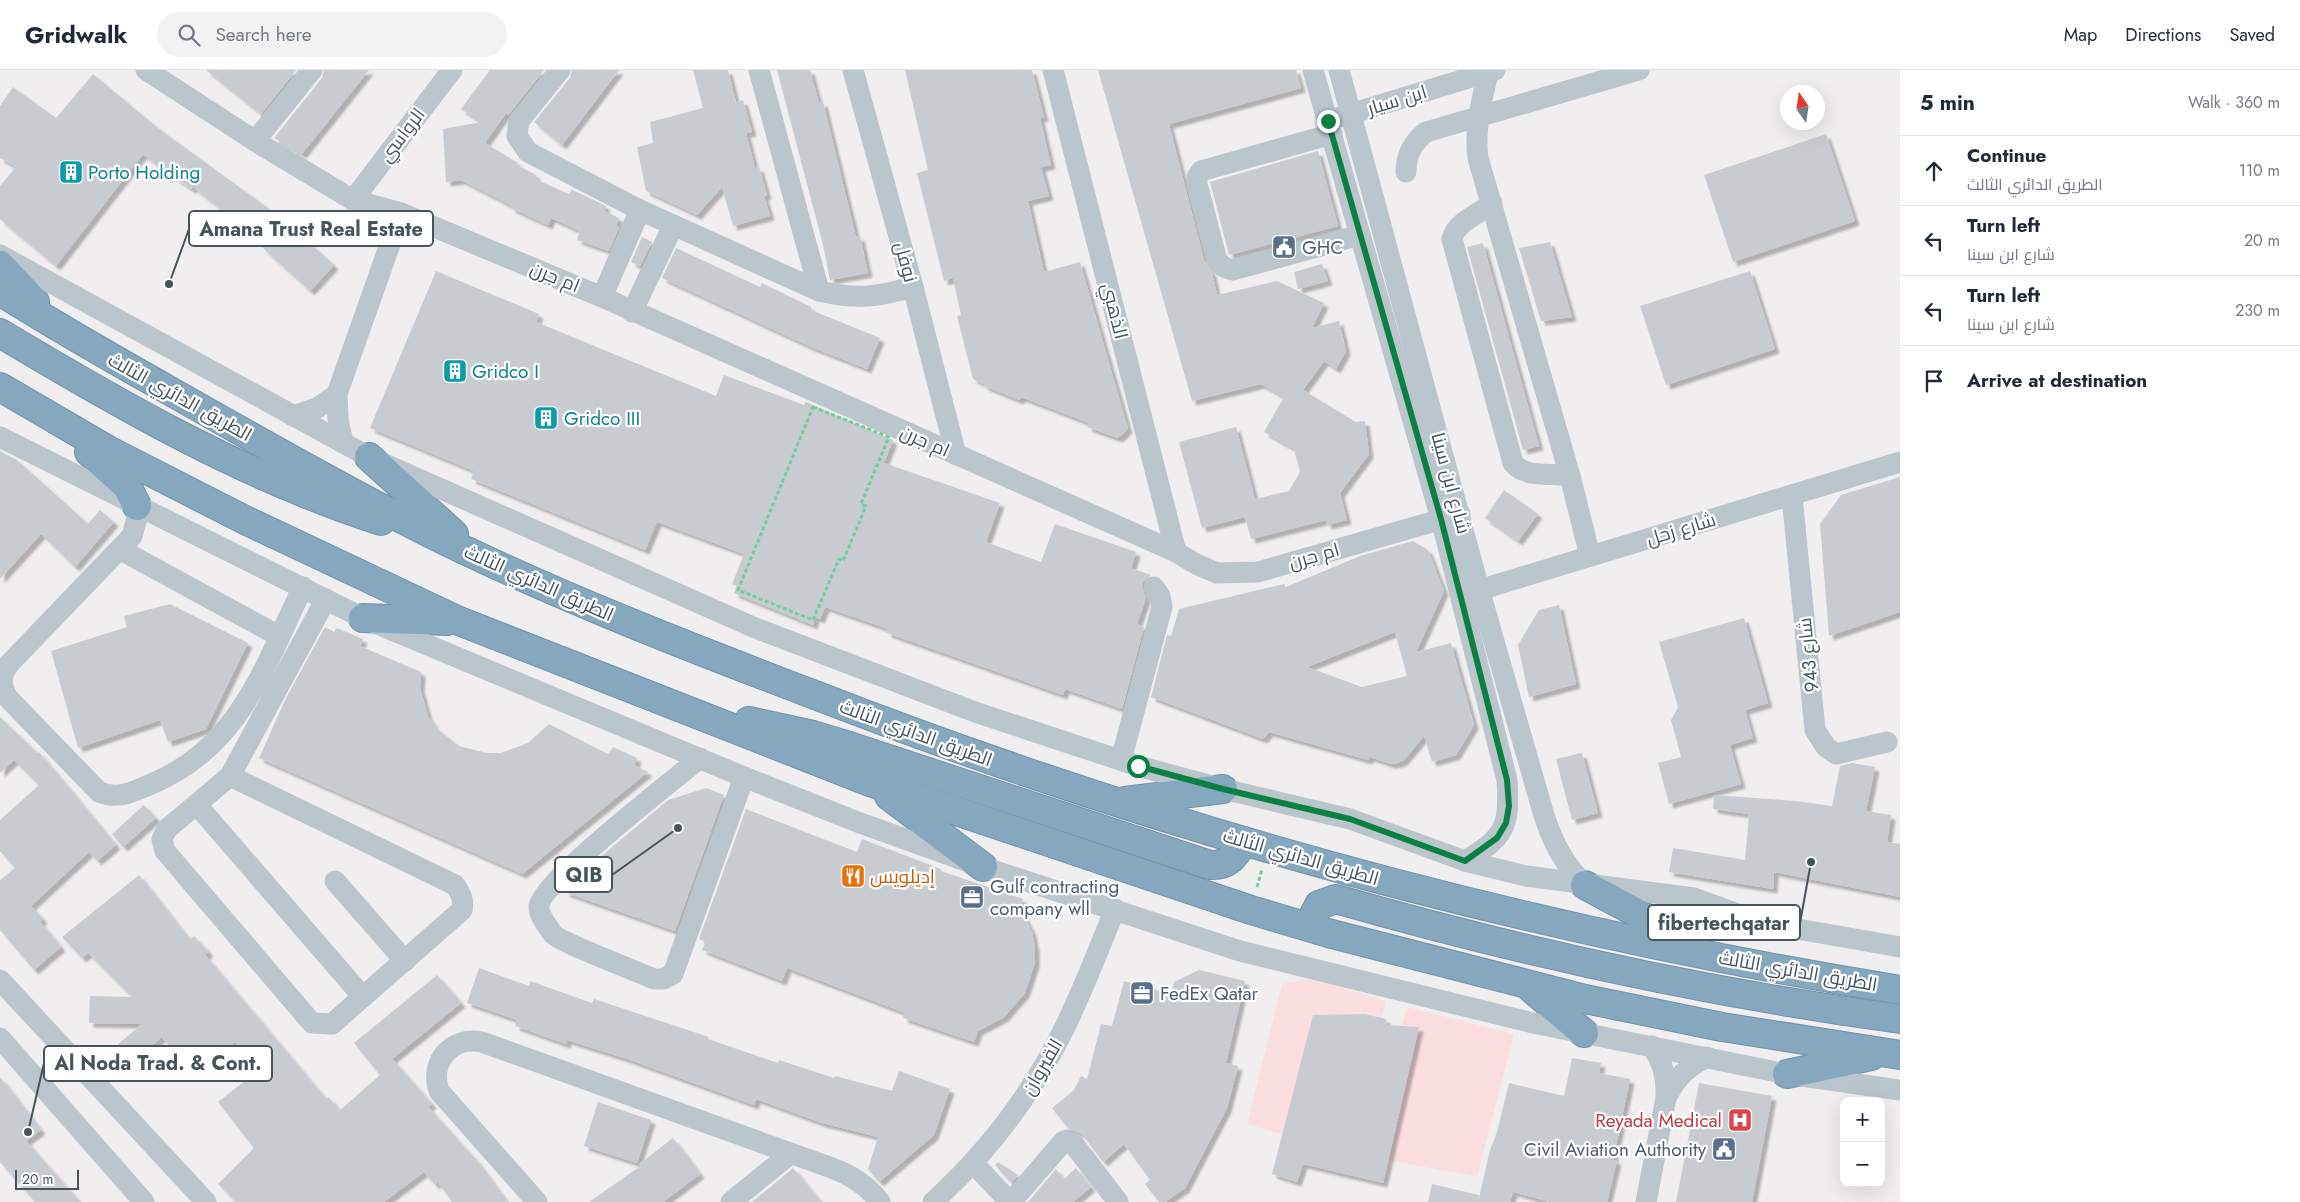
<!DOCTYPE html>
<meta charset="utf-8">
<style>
:root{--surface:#fff;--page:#f2f2f3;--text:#1f2937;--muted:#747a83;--line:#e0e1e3}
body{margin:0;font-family:Jost,Cairo,sans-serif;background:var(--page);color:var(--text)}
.controls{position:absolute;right:15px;bottom:15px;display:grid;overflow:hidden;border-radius:10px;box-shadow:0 5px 20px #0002}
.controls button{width:45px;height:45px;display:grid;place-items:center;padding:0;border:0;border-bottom:1px solid var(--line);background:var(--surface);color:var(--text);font:25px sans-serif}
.compass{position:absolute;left:1780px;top:15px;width:45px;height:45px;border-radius:50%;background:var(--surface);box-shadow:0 5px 20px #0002;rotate:347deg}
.scale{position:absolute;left:15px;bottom:12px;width:64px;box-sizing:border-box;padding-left:5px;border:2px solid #46545c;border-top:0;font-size:14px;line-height:18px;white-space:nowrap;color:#46545c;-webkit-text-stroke:4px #fff;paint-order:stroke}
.stop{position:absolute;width:15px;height:15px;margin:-11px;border:4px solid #0b8043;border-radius:50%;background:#fff}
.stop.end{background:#0b8043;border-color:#fff;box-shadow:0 1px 5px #0008}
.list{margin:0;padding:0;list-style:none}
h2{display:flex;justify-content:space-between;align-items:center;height:65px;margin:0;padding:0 20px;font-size:21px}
h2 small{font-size:16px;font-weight:400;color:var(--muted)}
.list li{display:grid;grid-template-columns:32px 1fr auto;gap:15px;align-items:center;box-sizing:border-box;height:70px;padding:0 20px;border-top:1px solid var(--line)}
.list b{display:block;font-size:19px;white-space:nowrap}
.list p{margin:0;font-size:16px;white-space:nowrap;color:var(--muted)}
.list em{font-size:16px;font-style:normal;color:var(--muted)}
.icon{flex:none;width:28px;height:28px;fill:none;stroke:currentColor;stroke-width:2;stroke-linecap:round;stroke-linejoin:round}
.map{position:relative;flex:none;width:1900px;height:1132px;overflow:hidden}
header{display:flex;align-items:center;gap:30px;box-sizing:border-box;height:70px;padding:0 25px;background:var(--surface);border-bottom:1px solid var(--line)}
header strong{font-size:24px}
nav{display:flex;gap:28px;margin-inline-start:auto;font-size:18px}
.search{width:350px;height:45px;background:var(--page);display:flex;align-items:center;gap:12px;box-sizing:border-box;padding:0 18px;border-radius:28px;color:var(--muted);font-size:19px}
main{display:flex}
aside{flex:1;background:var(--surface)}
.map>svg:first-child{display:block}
.medical{fill:#fbdedf}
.building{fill:#c8ccd1;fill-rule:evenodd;filter:url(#shadow)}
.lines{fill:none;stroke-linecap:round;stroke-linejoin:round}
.highway-casing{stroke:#7093aa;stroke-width:30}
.path{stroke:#73ce96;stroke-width:3;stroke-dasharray:4 2.5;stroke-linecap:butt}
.minor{stroke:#bac5cc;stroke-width:21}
.highway{stroke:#85a8be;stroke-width:28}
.route{stroke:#0b8043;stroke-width:6}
.labels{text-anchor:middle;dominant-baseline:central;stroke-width:4.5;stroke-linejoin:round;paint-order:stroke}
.street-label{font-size:19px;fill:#46545c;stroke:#fff}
.culture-label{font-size:19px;fill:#0d838f;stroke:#fff;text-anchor:start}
.service-label{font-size:19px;fill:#4e5e75;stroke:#fff;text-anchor:start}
.food-label{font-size:19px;fill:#c56008;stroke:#fff;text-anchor:start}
.health-label{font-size:19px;fill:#be3a42;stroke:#fff;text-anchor:end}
.leader{fill:none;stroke:#46545c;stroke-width:2}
.callout-dot{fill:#46545c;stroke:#fff;stroke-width:2}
.callout{fill:#fff;stroke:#46545c;stroke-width:2}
.callout-label{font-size:20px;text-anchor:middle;font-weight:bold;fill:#46545c}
</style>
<header>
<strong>Gridwalk</strong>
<div class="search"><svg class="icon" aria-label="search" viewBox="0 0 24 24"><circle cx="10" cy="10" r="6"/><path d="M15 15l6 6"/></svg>Search here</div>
<nav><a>Map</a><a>Directions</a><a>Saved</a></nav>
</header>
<main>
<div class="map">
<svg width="1900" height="1132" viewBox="0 0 1900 1132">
<defs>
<filter id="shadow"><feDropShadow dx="4.5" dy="4.5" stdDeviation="1" flood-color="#0004"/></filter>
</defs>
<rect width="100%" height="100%" fill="#f1eeef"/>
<g class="medical">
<path d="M1312 908 1386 931 1346 1083 1247 1054 1282 914Z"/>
<path d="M1407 937 1514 964 1477 1107 1367 1086Z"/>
</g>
<g class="building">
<path d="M206 0H296L261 44Z"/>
<path d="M324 0H369L302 84 274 68 322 8Z"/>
<path d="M490 0H544L508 45 506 43 485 73 518 93 517 95 536 105 535 109 569 124 572 120 594 130 606 136 604 141 619 148 616 156 619 157 609 181 577 170 580 161 551 148 548 155 511 138 512 136 461 110 446 112 443 59 481 52 461 39Z"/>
<path d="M572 0H619L562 75 534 52 570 8Z"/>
<path d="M693 0H728L736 32 743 30 752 62 746 63 755 98 759 97 767 125 764 126 770 146 733 156 722 117 697 145 646 121 637 77 653 73 650 52 703 38Z"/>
<path d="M777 0H810L819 33 823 32 856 167 860 166 868 203 830 210 823 175Z"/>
<path d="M905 0H1032L1044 47 1040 48 1051 95 1041 97 1049 126 1028 131 1044 202 1080 192 1128 359 1118 368 1087 357 1089 353 1021 327 1019 330 984 316V314L973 309 957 246 961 245 953 208 944 211 917 103 928 100Z"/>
<path d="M1098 0H1296L1301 18 1169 54 1204 190 1212 203 1217 225 1277 211 1324 233 1312 258 1339 251 1346 281 1336 299 1324 291 1303 320 1356 352 1365 351 1369 384 1340 423 1347 450 1327 455 1326 450 1251 469 1245 447 1202 458 1179 372 1236 357 1255 429 1289 421 1300 402 1294 379 1264 362 1284 327 1261 314 1192 331Z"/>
<path d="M93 4 158 58 286 151 334 195 310 221 262 177 266 174 193 117 191 119 143 84 56 196 0 149V116L16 97 0 88V36L13 17 56 48Z"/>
<path d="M1826 64 1855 151 1733 192 1704 105Z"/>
<path d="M1318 81 1338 156 1229 185 1210 112Z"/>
<path d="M642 167 652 172 640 196 631 192Z"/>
<path d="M1550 172 1572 247 1541 251 1519 178Z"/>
<path d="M1483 173 1539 376 1523 380 1467 177Z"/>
<path d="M676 178 760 217 762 213 811 237V240L880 268 867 299 811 277 662 208Z"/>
<path d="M1322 194 1328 211 1298 219 1294 202Z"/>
<path d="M436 201 539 244 536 252 716 326 724 305 804 335 806 332 893 370 884 393 1000 433 986 472 1041 492 1055 454 1136 482 1131 498 1151 505 1143 512 1142 518 1146 528 1137 554 1144 557 1122 639 1065 619 1063 625 887 563 888 559 825 537 820 549 815 547 813 555 734 523 737 516 732 514 744 484 657 452 645 480 471 409 474 401 370 358Z"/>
<path d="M1750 201 1775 279 1666 315 1640 236Z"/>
<path d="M0 381 17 390 88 454 100 440 114 452 75 497 41 464 0 509Z"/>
<path d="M1900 407V542L1829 566 1820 454 1841 425Z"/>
<path d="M1504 420 1538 444 1518 471 1485 448Z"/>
<path d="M1413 471 1428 480 1444 521 1416 582 1451 573 1474 655 1456 685 1432 692 1424 666 1404 690 1398 693 1391 694 1370 687 1368 690 1269 662 1263 669 1151 627 1167 565 1171 566 1179 539 1284 514 1286 517 1360 486ZM1395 562 1407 606 1362 617 1307 597Z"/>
<path d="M170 534 248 573 206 659 168 672 160 650 78 678 51 581 127 557 124 546Z"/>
<path d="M1559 535 1576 614 1529 627 1518 575 1539 540Z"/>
<path d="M1744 548 1768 633 1745 640 1753 668 1730 675 1741 714 1669 734 1658 693 1681 687 1671 650 1678 637 1659 572Z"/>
<path d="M325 557 334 562 337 558 363 569 360 576 421 602 420 618 428 646 436 658 459 676 487 683H501L528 673 549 654 608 684 613 677 637 688 634 695 648 702 522 804 259 688 286 628Z"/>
<path d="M0 647 37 683 39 682 116 775 97 791 89 782 31 836 43 849 40 852 61 877 34 900 0 860V810L15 798 0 781V750L39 715 14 690 0 703Z"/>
<path d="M1582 683 1598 743 1572 750 1556 689Z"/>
<path d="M1852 693 1875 697 1866 741 1891 745 1887 772 1900 774V827L1774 802 1773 819 1669 802 1673 778 1745 790 1749 744 1713 739 1714 725 1796 731 1832 736 1840 696Z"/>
<path d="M706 718 724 725 675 861 564 822 592 794 668 730Z"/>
<path d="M144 735 156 748 123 777 112 764Z"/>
<path d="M746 739 857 782 862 769 941 799V801L1023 829 1020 838 1032 862 1035 877V893L1025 923 1004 947 978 961 974 972 903 948 905 943 787 898 782 911 702 880 706 872 699 869Z"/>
<path d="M139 805 190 870 194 866 209 882 205 885 326 1029 329 1027 339 1041 380 1005 354 973 437 905 461 933 392 989 432 1034 428 1037 477 1091 507 1132H452L438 1112 435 1115 424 1102 384 1132H236L218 1114 254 1078 218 1032 259 1000 235 972 192 1006 162 967 119 1003 104 986 142 954 89 953 90 926 132 927 88 883 82 888 62 867Z"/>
<path d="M479 898 529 916 530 911 592 933 594 929 709 967 708 969 778 993 779 990 834 1008 835 1006 892 1021 899 1001 950 1019 934 1065 879 1112 868 1099 878 1067 822 1053 756 1029 754 1035 630 990 567 970 566 974 515 956 517 950 467 933Z"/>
<path d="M1199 900 1245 911 1226 993 1238 996 1227 1038 1185 1118 1165 1132H1159L1145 1114 1150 1110 1124 1074 1103 1092 1082 1064 1068 1058 1052 1038 1074 1020 1081 1006 1087 1009 1101 954 1112 956 1124 911 1172 924 1174 912Z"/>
<path d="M1365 944 1386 949 1387 955 1419 957 1383 1113 1303 1094 1297 1112 1272 1104 1313 945Z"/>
<path d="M1572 988 1601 993 1599 1003 1630 1009 1613 1090H1617L1607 1132H1550L1513 1122 1510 1132H1478L1490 1080 1497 1062 1509 1013 1564 1026Z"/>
<path d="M0 1007 41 1060 26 1071 80 1132H35L0 1092Z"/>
<path d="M1699 1013 1772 1026 1752 1132H1676Z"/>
<path d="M598 1032 651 1050 637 1093 584 1076Z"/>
<path d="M673 1068 700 1104 663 1132H589L642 1095 639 1094Z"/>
<path d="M998 1092 1018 1105 1011 1113 995 1095Z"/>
<path d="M793 1098 821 1132H752Z"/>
<path d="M1076 1098 1091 1117 1073 1132H1028L1056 1099 1064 1109Z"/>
<path d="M1432 1114 1479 1125 1478 1132H1428Z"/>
</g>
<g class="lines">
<defs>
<g id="highway">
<path d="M0 195 35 232"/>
<path d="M0 221C75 269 153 311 230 355 304 397 379 439 456 476 573 532 694 579 815 625 1165 761 1529 860 1900 920"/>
<path d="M0 263C122 336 245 407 381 451"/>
<path d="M0 317 108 380 245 450 459 551 870 712 1251 840 1328 863 1585 929 1722 957 1900 985"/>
<path d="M89 382 127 416 137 436"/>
<path d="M369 387 454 464"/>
<path d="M363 548 447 551"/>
<path d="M749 651 813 665 843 674 1210 795C1229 796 1235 786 1244 771"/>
<path d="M889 726 983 797"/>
<path d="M1125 731 1223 719"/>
<path d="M1585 815 1689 871"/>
<path d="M1308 856 1319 835 1336 829C1521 882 1709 923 1900 949"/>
<path d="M1532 919 1584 963"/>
<path d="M1787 1004 1871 986"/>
</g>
</defs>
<use href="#highway" class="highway-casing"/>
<g class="path">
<path d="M813 337 889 367 861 434 866 436 843 491 839 489 813 550 738 520Z"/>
<path d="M1257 817 1262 799"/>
</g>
<g class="minor">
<path d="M146 0 255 71 353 130 401 143 602 227 1176 482 1196 494 1217 503 1258 502 1460 444"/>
<path d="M560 0 519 51 517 66 528 82 640 140 819 221C858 230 875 227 913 217"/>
<path d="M759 0 819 221"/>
<path d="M853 0 913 217 956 385"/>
<path d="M1053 0 1176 482"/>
<path d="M1313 0 1441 449 1507 710C1510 757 1505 767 1465 791"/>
<path d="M1339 0 1479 519 1543 742C1552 771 1563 793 1585 815"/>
<path d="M1488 2C1482 31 1474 58 1478 88L1570 406 1590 486"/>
<path d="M1340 47 1495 0"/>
<path d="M1332 64 1201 101 1197 107V114L1216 187C1220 195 1223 198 1233 200L1360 165"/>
<path d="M255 71 312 0"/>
<path d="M1406 102C1406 85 1412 73 1426 62L1639 0"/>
<path d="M353 130 452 0"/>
<path d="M1492 133C1479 145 1456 151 1452 169L1513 393C1526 409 1551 402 1570 406"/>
<path d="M0 185 369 387 753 557 975 642 1138 696 1223 719 1350 749 1465 791 1526 806 1694 828 1763 853 1900 877"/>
<path d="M602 227 640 140"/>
<path d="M632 242 673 156"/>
<path d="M293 346 317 338 337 324"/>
<path d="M0 367 363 548 744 707 860 753 983 797 1240 881 1533 953 1787 1004 1900 1020"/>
<path d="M343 373 338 349 337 324 401 143"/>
<path d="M1792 426 1815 660 1826 677 1836 684 1887 672"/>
<path d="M137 436V448L132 466 10 593C0 605 0 615 8 628L99 722C118 730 132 722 149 715 240 678 264 597 303 517"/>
<path d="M121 480 279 566"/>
<path d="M1466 524 1900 392"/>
<path d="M700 688C675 709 540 813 539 837 539 846 548 857 553 864 560 872 638 902 654 909H663L673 904 744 707"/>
<path d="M1121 690 1162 537 1160 526 1154 517"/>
<path d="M230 706 455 815C461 824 464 829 462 840L332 954 312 953 165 781 162 769 167 759 230 706 326 529"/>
<path d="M197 735 363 927"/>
<path d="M335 811 405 891"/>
<path d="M0 910 206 1132"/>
<path d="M0 968 144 1132"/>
<path d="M1666 1028C1676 1008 1687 997 1707 987"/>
<path d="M973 1093 1010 1132"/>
<path d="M537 1132 439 1021C429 991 452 966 482 972L832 1098C851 1105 867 1115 880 1132"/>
<path d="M731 1132 790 1084"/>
<path d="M933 1132C987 1083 1032 1024 1064 959 1083 920 1099 879 1115 839"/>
<path d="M1011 1132 1063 1072 1067 1070 1072 1072 1118 1132"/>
<path d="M1646 1132 1666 1028C1667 1008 1663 993 1652 976"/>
</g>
<use href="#highway" class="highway"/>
</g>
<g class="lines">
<path class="route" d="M1138 696 1223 719 1350 749 1465 791 1497 768 1506 753 1509 736 1507 710 1441 449 1328 51"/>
</g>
<defs>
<symbol id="building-square" viewBox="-11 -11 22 22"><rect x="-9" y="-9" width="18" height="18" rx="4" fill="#0f9aa8" stroke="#fff"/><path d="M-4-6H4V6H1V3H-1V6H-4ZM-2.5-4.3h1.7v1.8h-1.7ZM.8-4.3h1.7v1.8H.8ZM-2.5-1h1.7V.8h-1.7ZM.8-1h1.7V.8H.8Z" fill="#fff"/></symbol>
<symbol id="civic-square" viewBox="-11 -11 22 22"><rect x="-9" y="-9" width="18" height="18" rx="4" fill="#5c6f8a" stroke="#fff"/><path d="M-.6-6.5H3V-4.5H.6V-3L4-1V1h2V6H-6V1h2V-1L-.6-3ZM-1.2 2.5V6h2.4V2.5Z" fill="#fff"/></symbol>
<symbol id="restaurant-square" viewBox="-11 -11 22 22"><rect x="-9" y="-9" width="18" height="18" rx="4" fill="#e8710a" stroke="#fff"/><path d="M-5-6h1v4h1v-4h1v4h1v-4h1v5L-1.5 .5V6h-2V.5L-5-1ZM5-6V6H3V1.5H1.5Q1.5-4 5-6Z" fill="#fff"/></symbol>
<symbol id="office-square" viewBox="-11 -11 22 22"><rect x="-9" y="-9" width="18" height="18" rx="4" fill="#5c6f8a" stroke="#fff"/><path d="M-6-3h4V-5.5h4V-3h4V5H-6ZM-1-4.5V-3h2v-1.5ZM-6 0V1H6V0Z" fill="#fff"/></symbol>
<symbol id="hospital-square" viewBox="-11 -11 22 22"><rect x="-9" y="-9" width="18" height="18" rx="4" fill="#e0444e" stroke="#fff"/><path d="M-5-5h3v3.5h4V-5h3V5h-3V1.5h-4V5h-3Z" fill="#fff"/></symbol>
</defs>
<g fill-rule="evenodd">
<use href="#building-square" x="57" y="88" width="28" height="28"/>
<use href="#civic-square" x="1270" y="163" width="28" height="28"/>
<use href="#building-square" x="441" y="287" width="28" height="28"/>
<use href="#building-square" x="532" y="334" width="28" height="28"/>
<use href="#restaurant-square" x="839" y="792" width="28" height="28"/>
<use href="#office-square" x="958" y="813" width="28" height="28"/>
<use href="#office-square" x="1128" y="909" width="28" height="28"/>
<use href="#hospital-square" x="1726" y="1036" width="28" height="28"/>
<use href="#civic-square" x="1710" y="1065" width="28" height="28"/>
</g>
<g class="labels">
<g class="street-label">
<text transform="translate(1397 30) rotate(-17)">ابن سيار</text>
<text transform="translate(402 65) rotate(-53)">الرواسي</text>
<text transform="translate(906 192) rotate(75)">نوفل</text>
<text transform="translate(555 207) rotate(22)">ام جرن</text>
<text transform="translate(1115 241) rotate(76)">الذهبي</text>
<text transform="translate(180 327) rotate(29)">الطريق الدائري الثالث</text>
<text transform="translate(925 371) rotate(24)">ام جرن</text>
<text transform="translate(1451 413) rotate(75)">شارع ابن سينا</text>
<text transform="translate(1681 459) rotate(-17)">شارع زحل</text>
<text transform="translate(1314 486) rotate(-16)">ام جرن</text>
<text transform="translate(539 513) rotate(24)">الطريق الدائري الثالث</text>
<text transform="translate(1808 585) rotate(-96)">شارع 943</text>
<text transform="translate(916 663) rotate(20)">الطريق الدائري الثالث</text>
<text transform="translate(1301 787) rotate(16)">الطريق الدائري الثالث</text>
<text transform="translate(1798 901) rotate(10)">الطريق الدائري الثالث</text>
<text transform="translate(1042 997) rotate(-60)">القيروان</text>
</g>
<g class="culture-label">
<text x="88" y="102">Porto Holding</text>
<text x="472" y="301">Gridco I</text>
<text x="564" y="348">Gridco III</text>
</g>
<g class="service-label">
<text x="1302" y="177">GHC</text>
<text x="990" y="816">Gulf contracting<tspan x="990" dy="22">company wll</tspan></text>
<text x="1160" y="923">FedEx Qatar</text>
<text x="1706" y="1079" text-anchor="end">Civil Aviation Authority</text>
</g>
<g class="food-label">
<text x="870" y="806">إديلويس</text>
</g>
<g class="health-label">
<text x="1722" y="1050">Reyada Medical</text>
</g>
</g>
<path class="leader" d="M169 214L189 159M678 758L612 805M1811 792L1800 853M28 1062L44 993"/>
<g class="callout-dot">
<circle cx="169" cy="214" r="5"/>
<circle cx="678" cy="758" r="5"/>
<circle cx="1811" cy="792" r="5"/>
<circle cx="28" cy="1062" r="5"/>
</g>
<g class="callout">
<rect x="189" y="141" width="244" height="35" rx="5"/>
<rect x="555" y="787" width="57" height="35" rx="5"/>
<rect x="1648" y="835" width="152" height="35" rx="5"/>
<rect x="44" y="976" width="228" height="35" rx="5"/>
</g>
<g class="callout-label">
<text x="311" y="166">Amana Trust Real Estate</text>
<text x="584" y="812">QIB</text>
<text x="1724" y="860">fibertechqatar</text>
<text x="158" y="1000">Al Noda Trad. &amp; Cont.</text>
</g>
</svg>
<div class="controls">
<button>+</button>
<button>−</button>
</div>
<svg class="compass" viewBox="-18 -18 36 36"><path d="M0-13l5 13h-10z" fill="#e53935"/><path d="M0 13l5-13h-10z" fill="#747a83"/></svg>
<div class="scale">20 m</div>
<div class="stop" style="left:1138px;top:696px"></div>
<div class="stop end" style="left:1328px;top:51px"></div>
</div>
<aside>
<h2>5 min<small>Walk · 360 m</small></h2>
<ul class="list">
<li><svg class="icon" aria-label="ahead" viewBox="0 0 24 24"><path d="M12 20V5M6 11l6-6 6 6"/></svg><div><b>Continue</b><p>الطريق الدائري الثالث</p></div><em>110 m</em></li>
<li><svg class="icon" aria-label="left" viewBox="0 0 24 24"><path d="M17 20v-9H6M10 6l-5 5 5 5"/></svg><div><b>Turn left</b><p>شارع ابن سينا</p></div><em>20 m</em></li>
<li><svg class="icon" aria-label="left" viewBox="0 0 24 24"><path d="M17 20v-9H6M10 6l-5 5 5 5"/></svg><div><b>Turn left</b><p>شارع ابن سينا</p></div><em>230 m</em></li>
<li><svg class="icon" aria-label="arrive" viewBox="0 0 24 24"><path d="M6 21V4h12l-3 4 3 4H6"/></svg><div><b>Arrive at destination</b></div></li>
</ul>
</aside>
</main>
